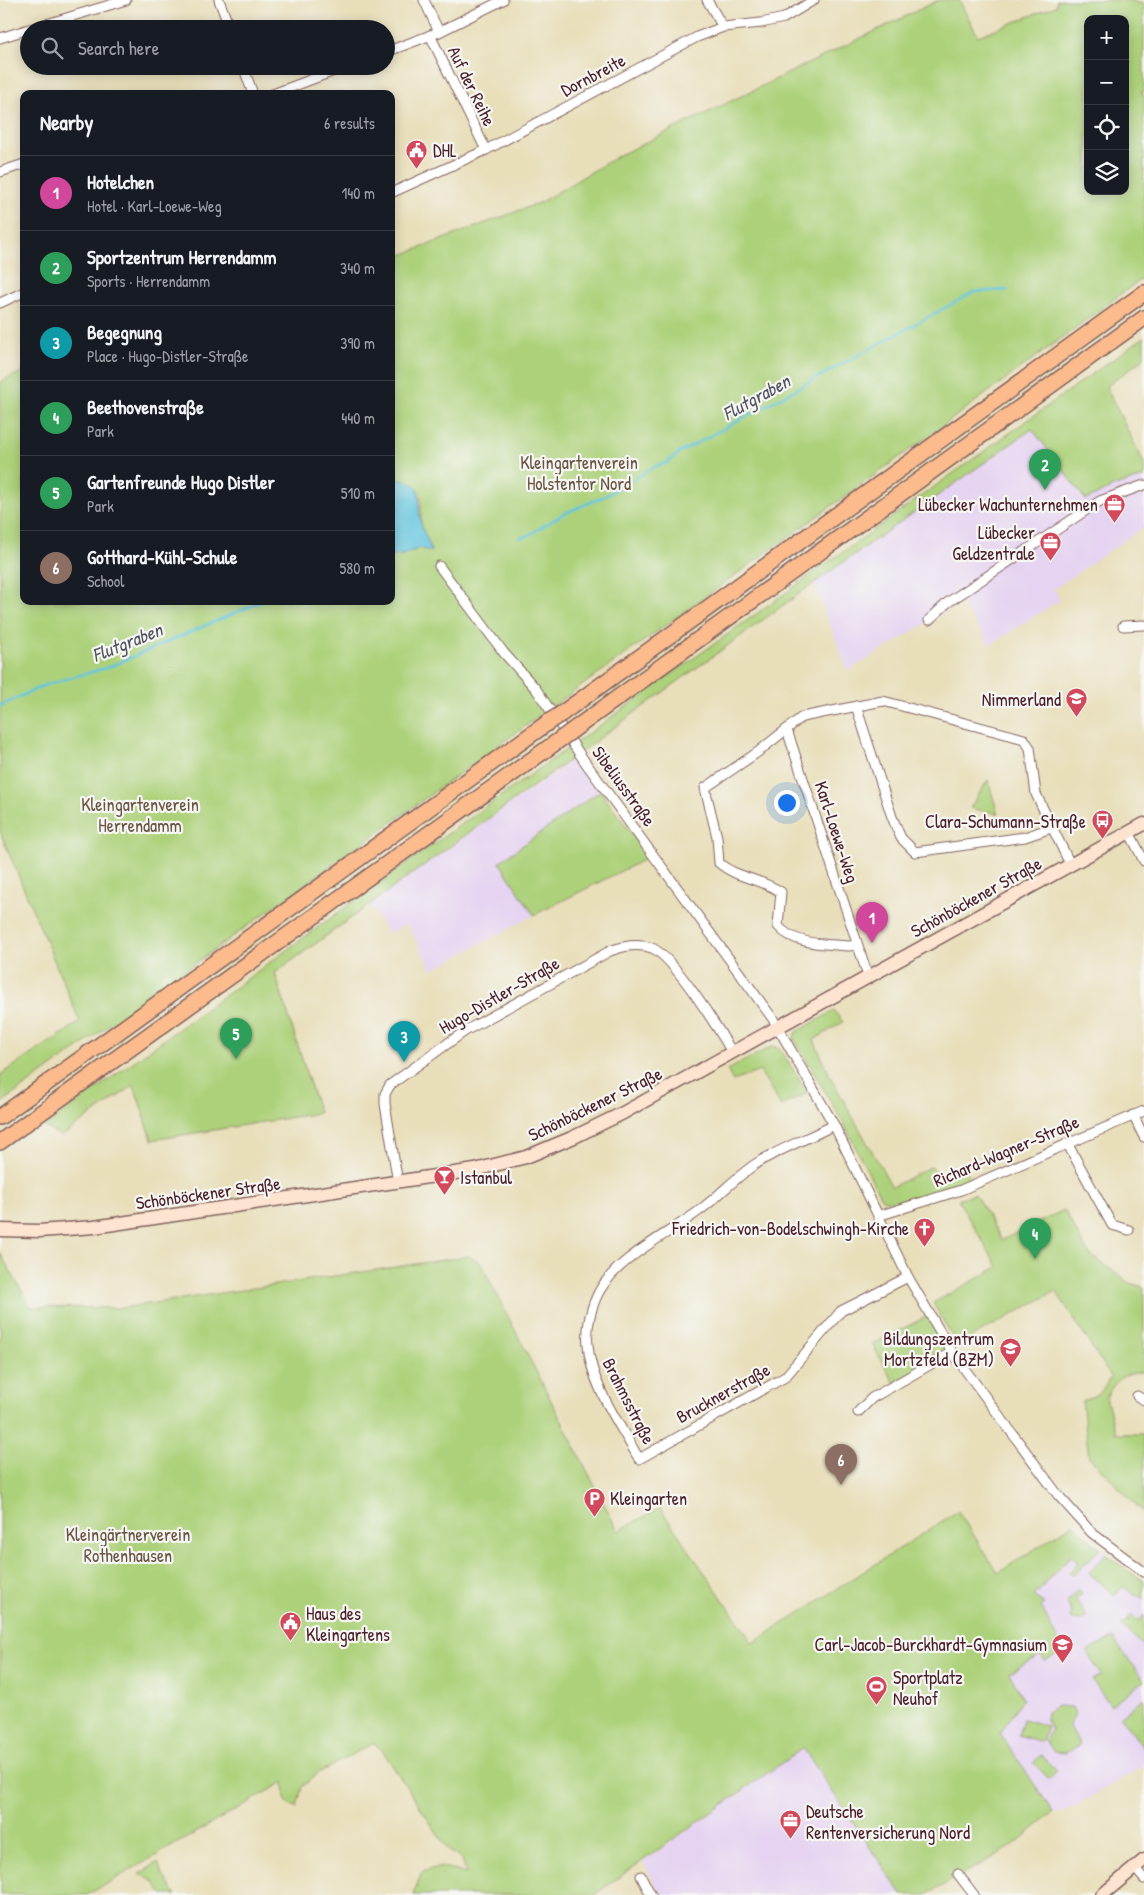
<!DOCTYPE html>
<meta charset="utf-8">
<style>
:root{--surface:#171b24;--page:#20242c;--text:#f1f3f6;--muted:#9ea1a6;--line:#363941;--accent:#d1495b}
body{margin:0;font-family:"Patrick Hand",sans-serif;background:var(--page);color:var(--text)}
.controls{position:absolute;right:15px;top:15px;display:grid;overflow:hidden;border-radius:10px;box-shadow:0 2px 12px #0003}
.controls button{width:45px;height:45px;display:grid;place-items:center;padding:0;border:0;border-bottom:1px solid var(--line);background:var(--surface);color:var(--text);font:25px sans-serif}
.you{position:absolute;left:786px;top:802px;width:18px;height:18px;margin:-12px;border:4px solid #fff;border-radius:50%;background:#1a73e8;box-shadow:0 0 0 8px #1a73e833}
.badge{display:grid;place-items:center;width:32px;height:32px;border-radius:50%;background:var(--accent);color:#fff;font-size:16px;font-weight:700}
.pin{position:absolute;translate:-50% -41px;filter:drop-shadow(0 1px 2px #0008)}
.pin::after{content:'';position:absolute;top:26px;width:18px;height:15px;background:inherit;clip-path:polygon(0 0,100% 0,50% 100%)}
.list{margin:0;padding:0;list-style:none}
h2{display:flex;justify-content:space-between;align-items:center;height:65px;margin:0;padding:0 20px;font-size:21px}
h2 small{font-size:16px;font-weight:400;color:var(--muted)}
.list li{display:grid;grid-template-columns:32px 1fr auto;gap:15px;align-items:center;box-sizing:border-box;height:75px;padding:0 20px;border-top:1px solid var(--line)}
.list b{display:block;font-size:19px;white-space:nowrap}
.list p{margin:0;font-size:16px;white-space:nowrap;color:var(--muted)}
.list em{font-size:16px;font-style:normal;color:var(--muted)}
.icon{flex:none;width:28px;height:28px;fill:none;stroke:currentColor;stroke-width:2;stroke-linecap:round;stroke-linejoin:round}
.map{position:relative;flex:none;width:1144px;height:1895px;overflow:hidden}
.search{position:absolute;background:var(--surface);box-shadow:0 2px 12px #0003;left:20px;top:20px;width:375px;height:55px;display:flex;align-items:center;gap:12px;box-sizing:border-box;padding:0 18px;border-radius:28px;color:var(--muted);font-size:19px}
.panel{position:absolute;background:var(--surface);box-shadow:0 2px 12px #0003;left:20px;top:90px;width:375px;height:515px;border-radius:10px}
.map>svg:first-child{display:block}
.built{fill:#e5d3f1}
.green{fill:#add17a;stroke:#7c7852;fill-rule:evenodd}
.water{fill:#60c4de;stroke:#557284}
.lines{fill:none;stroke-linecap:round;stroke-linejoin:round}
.stream{stroke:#60c4de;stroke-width:2.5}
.minor-casing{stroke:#81625d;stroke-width:11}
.secondary-casing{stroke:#81625d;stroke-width:15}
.motorway-casing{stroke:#81625d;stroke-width:18}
.minor{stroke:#fff;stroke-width:9}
.secondary{stroke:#fde4d1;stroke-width:12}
.motorway{stroke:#fbbb8d;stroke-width:15}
.motorway-bridge-casing{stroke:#81625d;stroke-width:18;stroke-linecap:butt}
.motorway-bridge{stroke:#fbbb8d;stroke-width:15}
.labels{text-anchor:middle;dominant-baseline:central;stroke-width:4.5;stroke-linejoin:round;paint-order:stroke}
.street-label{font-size:18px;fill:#4a1f2b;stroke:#f6f6f2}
.poi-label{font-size:18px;fill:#4a1f2b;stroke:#f6f6f2;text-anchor:end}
.park-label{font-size:18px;fill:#685443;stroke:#f6f6f2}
.water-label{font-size:19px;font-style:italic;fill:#515161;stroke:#f6f6f2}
</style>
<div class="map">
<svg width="1144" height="1895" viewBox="0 0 1144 1895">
<rect width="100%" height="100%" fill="#f6f6f2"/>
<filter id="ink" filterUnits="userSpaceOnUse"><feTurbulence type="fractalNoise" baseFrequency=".02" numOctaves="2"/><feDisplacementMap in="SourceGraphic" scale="10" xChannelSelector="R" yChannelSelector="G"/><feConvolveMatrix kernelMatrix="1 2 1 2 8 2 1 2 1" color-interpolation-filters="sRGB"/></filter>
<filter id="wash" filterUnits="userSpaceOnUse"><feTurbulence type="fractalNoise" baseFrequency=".0096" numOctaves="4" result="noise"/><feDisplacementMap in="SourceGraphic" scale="20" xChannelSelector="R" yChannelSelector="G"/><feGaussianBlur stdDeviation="1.12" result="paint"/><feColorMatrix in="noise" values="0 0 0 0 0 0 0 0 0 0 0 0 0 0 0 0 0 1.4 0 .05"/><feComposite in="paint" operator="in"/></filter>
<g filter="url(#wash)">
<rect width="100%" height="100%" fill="#e8deb9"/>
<g class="built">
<path d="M1033 428 1085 500 1115 486 1144 477V527L1054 589 1060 600 990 645 961 602 848 671 814 583Z"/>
<path d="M576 757 600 791 499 862 534 915 432 970 407 924 388 934 370 905Z"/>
<path d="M1073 1524 1128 1571 1144 1580V1766L1063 1813 1053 1812 1000 1733 998 1573Z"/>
<path d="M803 1748 902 1895H661L643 1862Z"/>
</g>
<g class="green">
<path d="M939 0H959L978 36 1056 6 1057 0H1127L1144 4V92H1141L1144 96V277L933 433 0 1104V1075L80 1022 0 832V382L24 371V601H391V556L402 555 420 548 431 551 421 525V496L406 481 391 478V259L541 202 618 156ZM1088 19H1125V191H1088Z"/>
<path d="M1144 337V358L1106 387 1144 463V477L1115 486 1086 500 1032 429 814 583 275 973 319 1113 152 1140 134 1085 62 1136 44 1127 361 896Z"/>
<path d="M988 780 998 814 970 808Z"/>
<path d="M600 791 649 857 534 915 499 862Z"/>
<path d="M834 1011 843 1022 814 1040 831 1078 892 1187 932 1166 938 1176 949 1170 952 1175 965 1168 970 1178C955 1184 891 1209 881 1198L844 1124 794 1039 795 1033Z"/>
<path d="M773 1046 780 1049 808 1093 781 1106 760 1071 733 1081 727 1070Z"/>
<path d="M975 1194 1002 1240 1064 1210 1088 1253 1129 1283 1144 1287V1372C1123 1372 1116 1380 1106 1397L1116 1434H1144V1513L1089 1457 1082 1401 1100 1393 1111 1377 1056 1291 957 1345 933 1303 998 1267 958 1200Z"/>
<path d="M0 1253 31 1307 121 1308 469 1256 480 1262 618 1531 660 1508 753 1643 958 1511 998 1573 1073 1524 1100 1549 1075 1574 1069 1573 1078 1562 1070 1556 1034 1596 1044 1605 1041 1606 1063 1651 1045 1661 1041 1655 1009 1673 1023 1699 1000 1733 1053 1812 1011 1847 926 1895H902L803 1748 594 1895H413L422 1872 441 1866 466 1874 462 1859 449 1851 382 1750 374 1743 318 1773 302 1787 297 1807 289 1805 285 1799 284 1782 87 1895H0Z"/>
<path d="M930 1315 952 1352 895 1384 872 1344Z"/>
<path d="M1106 1554 1128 1571 1144 1581V1599L1123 1587 1115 1596 1089 1573Z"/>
<path d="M1078 1589 1082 1594 1076 1600 1086 1615 1085 1618C1079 1621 1073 1622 1069 1617L1073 1616 1067 1602Z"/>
<path d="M1131 1615 1139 1621 1144 1615V1646L1121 1625 1129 1620 1128 1619Z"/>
<path d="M1113 1638 1144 1681 1111 1706 1092 1680 1101 1676 1087 1652Z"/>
<path d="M1144 1698V1748L1120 1717Z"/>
<path d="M1057 1706 1072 1707 1075 1714 1069 1725 1080 1745 1066 1753 1054 1752 1045 1741 1051 1729 1046 1720 1047 1712Z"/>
<path d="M1023 1719 1047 1726 1042 1742 1018 1735Z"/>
<path d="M1041 1755 1057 1771 1049 1779 1033 1763Z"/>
<path d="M158 1862 162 1874 176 1895H163L154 1882 140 1874Z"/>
</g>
<path class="water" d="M391 478C432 483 414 496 421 523 423 533 430 542 431 552L420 548 402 555 391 556Z"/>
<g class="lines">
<g class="stream">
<path d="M519 538 529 535 563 514 605 496 656 466 667 463 679 453 974 292 1008 290"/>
<path d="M0 706 45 685 109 667 263 601"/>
</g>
</g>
</g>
<g filter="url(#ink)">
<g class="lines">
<defs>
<g id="minor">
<path d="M219 0 230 29"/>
<path d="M424 0 439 32"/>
<path d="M707 0 723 27"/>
<path d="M30 29 126 0"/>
<path d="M430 35 486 150"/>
<path d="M0 38 29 29"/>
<path d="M386 52 439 32 503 0"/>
<path d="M243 66 253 94"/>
<path d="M273 94 347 66"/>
<path d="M0 172 24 164"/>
<path d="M391 193 486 150 697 37 723 27 761 23 784 18 814 0"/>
<path d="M0 303 24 292"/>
<path d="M439 566 504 653 536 689 585 762 773 1019 834 1125 908 1277 952 1352 1058 1495 1092 1533 1144 1572"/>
<path d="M929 620 947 603 1100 501 1144 485"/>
<path d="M1123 626 1144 625"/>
<path d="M856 706 892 817 901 838 915 852 1025 837 1051 828"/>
<path d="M787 730 868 976"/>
<path d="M1129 832 1144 861"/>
<path d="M857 945 849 946C825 944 794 945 778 926L781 892C762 879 736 878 719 863L717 837 705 788 758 752 802 717 883 701 1024 739 1030 748 1036 794 1070 864"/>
<path d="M1133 1115 1144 1137"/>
<path d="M834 1125C811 1137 785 1147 762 1160 739 1173 722 1194 700 1210 669 1234 620 1256 600 1290 591 1306 586 1327 588 1345 591 1386 620 1424 639 1459L785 1377 841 1311 908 1277"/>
<path d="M1067 1143 1112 1225 1129 1230"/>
<path d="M398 1183 385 1104V1094L390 1085 465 1031 610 951C623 946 638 943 652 948 674 957 719 1030 732 1052"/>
<path d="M878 1216 961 1190 1144 1111"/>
<path d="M1137 1396 1144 1400"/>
<path d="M858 1412 872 1398 952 1352"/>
<path d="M1135 1868 1144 1879"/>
<path d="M958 1874 974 1895"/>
<path d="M641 1876 651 1895"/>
</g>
<g id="secondary">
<path d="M0 1230 39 1231 94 1227 475 1170 526 1157 574 1137 623 1113 1144 824"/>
<path d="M1102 1895 1144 1860"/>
</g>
<g id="motorway">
<path d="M561 714 1144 293"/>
<path d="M573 730 1144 318"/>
<path d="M0 1117 550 721"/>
<path d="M0 1142 562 738"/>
</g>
</defs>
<use href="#minor" class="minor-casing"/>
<use href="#secondary" class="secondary-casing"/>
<use href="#motorway" class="motorway-casing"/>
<use href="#minor" class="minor"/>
<use href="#secondary" class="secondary"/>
<use href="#motorway" class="motorway"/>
<defs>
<g id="motorway-bridge">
<path d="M550 721 561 714"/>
<path d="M562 738 573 730"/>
</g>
</defs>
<use href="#motorway-bridge" class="motorway-bridge-casing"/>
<use href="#motorway-bridge" class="motorway-bridge"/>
</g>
</g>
<defs>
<symbol id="civic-pin" viewBox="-11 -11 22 30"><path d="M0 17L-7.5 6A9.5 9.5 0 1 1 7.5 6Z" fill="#d1495b" stroke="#f6f6f2"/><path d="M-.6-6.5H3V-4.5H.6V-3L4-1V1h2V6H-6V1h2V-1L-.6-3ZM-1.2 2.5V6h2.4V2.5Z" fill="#fff"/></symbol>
<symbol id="office-pin" viewBox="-11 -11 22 30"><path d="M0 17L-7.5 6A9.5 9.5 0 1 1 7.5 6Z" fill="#d1495b" stroke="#f6f6f2"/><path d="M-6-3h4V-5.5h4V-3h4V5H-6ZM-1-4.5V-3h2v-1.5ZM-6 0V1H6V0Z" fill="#fff"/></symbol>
<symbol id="school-pin" viewBox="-11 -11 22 30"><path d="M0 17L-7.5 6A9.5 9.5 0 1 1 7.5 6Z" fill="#d1495b" stroke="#f6f6f2"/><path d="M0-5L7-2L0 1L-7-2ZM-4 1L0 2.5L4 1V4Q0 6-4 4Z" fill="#fff"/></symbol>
<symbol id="bus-pin" viewBox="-11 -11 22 30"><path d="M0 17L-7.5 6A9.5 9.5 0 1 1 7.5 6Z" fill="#d1495b" stroke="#f6f6f2"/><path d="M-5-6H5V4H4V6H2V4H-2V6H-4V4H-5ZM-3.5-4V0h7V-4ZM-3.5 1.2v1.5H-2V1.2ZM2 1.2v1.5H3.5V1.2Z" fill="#fff"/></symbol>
<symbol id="bar-pin" viewBox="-11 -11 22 30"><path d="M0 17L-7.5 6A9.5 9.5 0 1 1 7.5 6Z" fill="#d1495b" stroke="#f6f6f2"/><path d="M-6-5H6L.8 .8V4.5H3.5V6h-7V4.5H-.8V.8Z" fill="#fff"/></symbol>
<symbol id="church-pin" viewBox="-11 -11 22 30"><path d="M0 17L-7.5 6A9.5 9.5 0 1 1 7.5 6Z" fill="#d1495b" stroke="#f6f6f2"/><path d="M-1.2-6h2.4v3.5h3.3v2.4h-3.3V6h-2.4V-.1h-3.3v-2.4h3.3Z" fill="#fff"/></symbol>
<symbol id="parking-pin" viewBox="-11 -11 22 30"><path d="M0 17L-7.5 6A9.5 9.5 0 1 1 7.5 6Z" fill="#d1495b" stroke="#f6f6f2"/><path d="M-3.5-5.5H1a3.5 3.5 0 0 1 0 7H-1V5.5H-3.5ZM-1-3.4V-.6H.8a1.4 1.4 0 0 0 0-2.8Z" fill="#fff"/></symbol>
<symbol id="stadium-pin" viewBox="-11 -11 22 30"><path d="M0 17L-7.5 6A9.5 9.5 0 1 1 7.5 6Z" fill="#d1495b" stroke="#f6f6f2"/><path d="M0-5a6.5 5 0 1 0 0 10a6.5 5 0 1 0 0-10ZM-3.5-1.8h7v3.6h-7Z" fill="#fff"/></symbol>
</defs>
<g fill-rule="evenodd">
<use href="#civic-pin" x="404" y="138" width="25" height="34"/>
<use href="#office-pin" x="1102" y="492" width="25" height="34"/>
<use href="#office-pin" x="1038" y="530" width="25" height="34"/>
<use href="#school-pin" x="1064" y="686" width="25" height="34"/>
<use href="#bus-pin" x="1090" y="808" width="25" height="34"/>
<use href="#bar-pin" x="432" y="1164" width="25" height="34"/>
<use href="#church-pin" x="912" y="1216" width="25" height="34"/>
<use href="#school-pin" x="998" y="1336" width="25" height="34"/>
<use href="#parking-pin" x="582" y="1486" width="25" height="34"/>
<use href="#civic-pin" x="278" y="1610" width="25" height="34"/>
<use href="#school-pin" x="1050" y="1632" width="25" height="34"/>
<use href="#stadium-pin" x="864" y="1674" width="25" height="34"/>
<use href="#office-pin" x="778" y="1808" width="25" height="34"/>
</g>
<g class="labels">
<g class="street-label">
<text transform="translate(593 75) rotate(-28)">Dornbreite</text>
<text transform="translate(472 86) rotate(64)">Auf der Reihe</text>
<text transform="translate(624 786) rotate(54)">Sibeliusstraße</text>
<text transform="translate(837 832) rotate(72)">Karl-Loewe-Weg</text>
<text transform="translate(976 897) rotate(-29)">Schönböckener Straße</text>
<text transform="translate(499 995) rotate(-30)">Hugo-Distler-Straße</text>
<text transform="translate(595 1104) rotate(-26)">Schönböckener Straße</text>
<text transform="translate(1006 1151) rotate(-23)">Richard-Wagner-Straße</text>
<text transform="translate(208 1193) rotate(-8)">Schönböckener Straße</text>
<text transform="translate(723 1393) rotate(-29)">Brucknerstraße</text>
<text transform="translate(629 1401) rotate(63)">Brahmsstraße</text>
</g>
<g class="poi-label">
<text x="433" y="150" text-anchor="start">DHL</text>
<text x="1098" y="504">Lübecker Wachunternehmen</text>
<text x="1035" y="532">Lübecker<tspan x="1035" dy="21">Geldzentrale</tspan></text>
<text x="1061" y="699">Nimmerland</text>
<text x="1086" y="821">Clara-Schumann-Straße</text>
<text x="460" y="1177" text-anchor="start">Istanbul</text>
<text x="909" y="1228">Friedrich-von-Bodelschwingh-Kirche</text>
<text x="994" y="1338">Bildungszentrum<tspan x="994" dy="21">Mortzfeld (BZM)</tspan></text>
<text x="610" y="1498" text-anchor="start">Kleingarten</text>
<text x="306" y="1613" text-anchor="start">Haus des<tspan x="306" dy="21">Kleingartens</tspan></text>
<text x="1047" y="1644">Carl-Jacob-Burckhardt-Gymnasium</text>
<text x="893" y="1677" text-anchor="start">Sportplatz<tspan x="893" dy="21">Neuhof</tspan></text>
<text x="806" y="1811" text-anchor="start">Deutsche<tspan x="806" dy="21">Rentenversicherung Nord</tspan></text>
</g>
<g class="park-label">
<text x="579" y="462">Kleingartenverein<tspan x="579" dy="21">Holstentor Nord</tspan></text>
<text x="140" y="804">Kleingartenverein<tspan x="140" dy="21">Herrendamm</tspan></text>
<text x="128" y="1534">Kleingärtnerverein<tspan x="128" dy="21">Rothenhausen</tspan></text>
</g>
<g class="water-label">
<text transform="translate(756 397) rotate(-29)">Flutgraben</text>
<text transform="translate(127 642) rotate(-22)">Flutgraben</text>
</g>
</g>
</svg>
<div class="controls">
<button>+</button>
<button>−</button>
<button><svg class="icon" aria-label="locate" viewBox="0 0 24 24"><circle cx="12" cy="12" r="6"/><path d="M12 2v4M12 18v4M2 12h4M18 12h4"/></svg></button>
<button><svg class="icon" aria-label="layers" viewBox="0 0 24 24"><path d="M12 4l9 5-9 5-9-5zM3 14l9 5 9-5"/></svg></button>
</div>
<div class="you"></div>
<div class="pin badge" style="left:872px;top:943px;background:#d1479c">1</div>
<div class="pin badge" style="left:1045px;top:490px;background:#2e9e5b">2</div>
<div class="pin badge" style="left:404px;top:1062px;background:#0f9aa8">3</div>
<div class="pin badge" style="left:1035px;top:1259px;background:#2e9e5b">4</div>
<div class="pin badge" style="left:236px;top:1059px;background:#2e9e5b">5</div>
<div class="pin badge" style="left:841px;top:1485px;background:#8d6e63">6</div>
<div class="search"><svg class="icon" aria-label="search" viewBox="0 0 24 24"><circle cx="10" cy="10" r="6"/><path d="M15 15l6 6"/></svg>Search here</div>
<section class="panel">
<h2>Nearby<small>6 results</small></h2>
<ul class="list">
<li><span class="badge" style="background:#d1479c">1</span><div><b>Hotelchen</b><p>Hotel · Karl-Loewe-Weg</p></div><em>140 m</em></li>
<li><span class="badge" style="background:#2e9e5b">2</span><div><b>Sportzentrum Herrendamm</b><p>Sports · Herrendamm</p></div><em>340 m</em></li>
<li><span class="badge" style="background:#0f9aa8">3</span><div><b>Begegnung</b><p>Place · Hugo-Distler-Straße</p></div><em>390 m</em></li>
<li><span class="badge" style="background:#2e9e5b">4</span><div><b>Beethovenstraße</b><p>Park</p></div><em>440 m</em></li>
<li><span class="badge" style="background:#2e9e5b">5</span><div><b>Gartenfreunde Hugo Distler</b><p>Park</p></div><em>510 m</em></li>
<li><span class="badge" style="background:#8d6e63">6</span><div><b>Gotthard-Kühl-Schule</b><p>School</p></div><em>580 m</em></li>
</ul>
</section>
</div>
